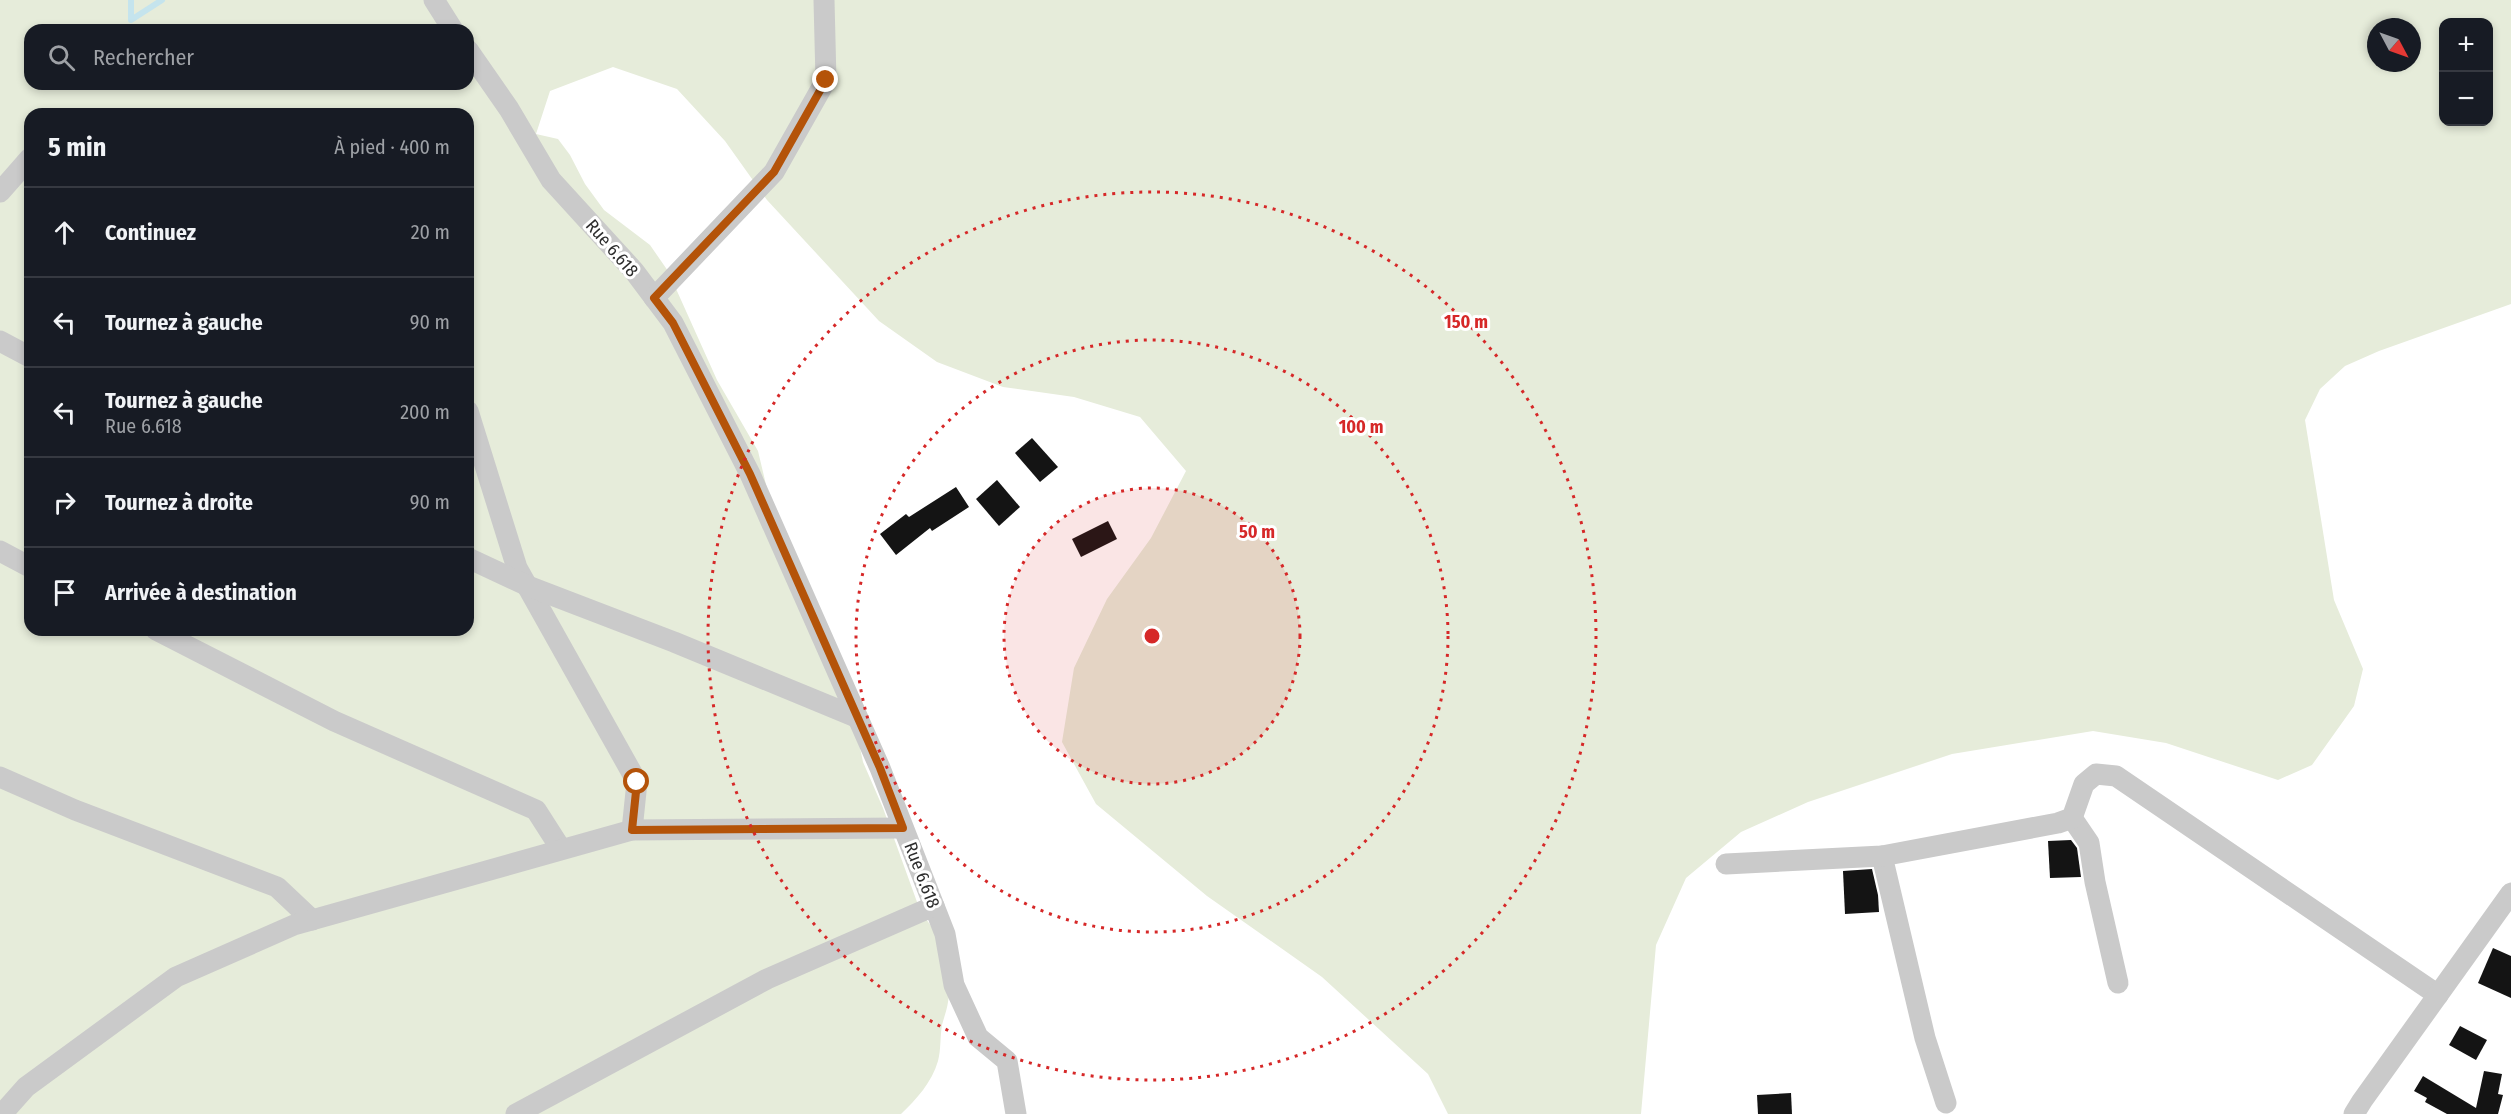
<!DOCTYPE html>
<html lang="fr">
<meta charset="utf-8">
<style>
:root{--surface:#171b24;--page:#242831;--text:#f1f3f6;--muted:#9ea1a6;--line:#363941}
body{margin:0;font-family:"Fira Sans Condensed",sans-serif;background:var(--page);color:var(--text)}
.controls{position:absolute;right:18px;top:18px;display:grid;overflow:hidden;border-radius:12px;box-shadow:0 3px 9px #0003}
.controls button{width:54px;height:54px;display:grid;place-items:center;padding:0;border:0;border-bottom:2px solid var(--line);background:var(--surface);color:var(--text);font:30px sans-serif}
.compass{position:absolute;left:2367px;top:18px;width:54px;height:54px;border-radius:50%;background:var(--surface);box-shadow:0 3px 9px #0003;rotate:131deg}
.stop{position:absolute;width:18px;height:18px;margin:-14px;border:4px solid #b45309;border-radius:50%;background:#fff}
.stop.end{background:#b45309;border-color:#fff;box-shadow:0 2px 6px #0008}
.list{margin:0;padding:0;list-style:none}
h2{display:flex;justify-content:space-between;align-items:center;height:78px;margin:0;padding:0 24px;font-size:26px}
h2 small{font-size:20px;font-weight:400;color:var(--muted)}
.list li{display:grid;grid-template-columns:39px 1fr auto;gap:18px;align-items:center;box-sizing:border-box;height:90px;padding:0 24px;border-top:2px solid var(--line)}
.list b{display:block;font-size:22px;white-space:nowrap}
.list p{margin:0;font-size:20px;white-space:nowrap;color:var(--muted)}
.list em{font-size:20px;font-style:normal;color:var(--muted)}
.icon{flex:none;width:33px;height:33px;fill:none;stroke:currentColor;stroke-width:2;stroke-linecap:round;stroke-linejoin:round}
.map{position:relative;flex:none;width:2511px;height:1114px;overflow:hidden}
.search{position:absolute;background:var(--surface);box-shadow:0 3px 9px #0003;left:24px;top:24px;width:450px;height:66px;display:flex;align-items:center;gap:15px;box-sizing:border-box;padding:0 21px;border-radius:18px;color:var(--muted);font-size:22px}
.panel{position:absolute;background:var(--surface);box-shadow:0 3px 9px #0003;left:24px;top:108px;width:450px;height:528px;border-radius:18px}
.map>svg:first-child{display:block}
.green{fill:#e6ecda;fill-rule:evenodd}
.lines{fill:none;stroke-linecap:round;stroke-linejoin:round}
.stream{stroke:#c5e4ed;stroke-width:6}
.building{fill:#141414}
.minor{stroke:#cacaca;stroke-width:21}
.route{stroke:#b45309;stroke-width:8}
.ring{fill:none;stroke:#d62828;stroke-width:3;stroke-dasharray:3 6}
.labels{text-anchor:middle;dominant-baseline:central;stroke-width:6;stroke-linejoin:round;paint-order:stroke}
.street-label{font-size:18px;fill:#2d2d2d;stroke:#fff}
.centre{fill:#d62828;stroke:#fff;stroke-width:3}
.ring-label{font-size:18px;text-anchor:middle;font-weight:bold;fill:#d62828;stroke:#fff;stroke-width:6;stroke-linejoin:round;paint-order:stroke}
</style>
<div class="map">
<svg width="2511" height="1114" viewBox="0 0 2511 1114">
<rect width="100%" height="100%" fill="#fff"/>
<path class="green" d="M0 0H2511V304L2379 351 2345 366 2320 389 2305 420 2334 600 2363 669 2354 706 2312 765 2278 780 2166 743 2093 731 1952 754 1808 802 1741 832 1686 878 1656 945 1641 1114H1448L1428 1074 1322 977 1207 896 1096 804 1062 742 1074 668 1107 599 1151 538 1186 471 1140 417 1074 397 1003 387 937 362 879 321 767 200 725 141 677 89 613 67 550 91 536 134 558 139 570 155 585 184 604 210 650 245 668 271 717 380 758 451 772 510 859 743 863 762 883 808 921 913C942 937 955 969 948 1002 947 1010 944 1017 942 1025 940 1037 941 1050 938 1061 932 1082 916 1100 901 1114H0ZM2444 22H2488V122H2444ZM2376 27H2412V63H2376ZM30 30H468V84H30ZM30 114H468V630H30Z"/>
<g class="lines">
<path class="stream" d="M131 0V20L162 0"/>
</g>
<g class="building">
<path d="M1032 438 1058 467 1040 482 1015 453Z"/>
<path d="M997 480 1020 507 999 526 976 499Z"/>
<path d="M956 487 969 507 932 531 930 528 896 555 880 534 906 514 909 517Z"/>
<path d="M1108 521 1117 539 1081 557 1072 539Z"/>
<path d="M2071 840 2077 848 2081 877 2050 878 2048 841Z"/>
<path d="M1872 869 1878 895 1879 912 1845 914 1843 871Z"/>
<path d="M2493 948 2511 956V998L2478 983Z"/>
<path d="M2460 1026 2487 1040 2476 1060 2449 1045Z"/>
<path d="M2484 1071 2502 1074 2498 1094 2503 1095 2498 1114H2447L2425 1102 2427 1098 2414 1091 2423 1076 2476 1108Z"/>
<path d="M1791 1093 1792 1114H1758L1757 1095Z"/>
</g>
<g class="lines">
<g class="minor">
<path d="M434 0 453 30"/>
<path d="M468 50 509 109 551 180 634 271 673 323 750 474 880 768 945 934 954 985 978 1037 1007 1061 1016 1114"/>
<path d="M0 192 30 158"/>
<path d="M654 298 774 172 826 80 824 0"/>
<path d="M0 341 30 357"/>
<path d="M468 411 517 568 637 782 632 830"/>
<path d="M0 551 30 567"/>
<path d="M468 558 528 586 674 642 856 717"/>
<path d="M156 630 334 721 536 810 561 849"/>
<path d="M0 777 75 810 277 887 312 920"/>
<path d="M2072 818 2089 843 2095 882 2118 983"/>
<path d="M1882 856 1925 1038 1946 1103"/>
<path d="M1726 864 1882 856 2058 823 2072 818 2084 784 2096 774 2116 776 2438 995"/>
<path d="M2 1114 26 1087 176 977 294 925 632 830 903 828"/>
<path d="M516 1114 767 979 934 906"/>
<path d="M2354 1114 2362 1101 2511 893"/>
</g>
</g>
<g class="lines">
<path class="route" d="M637 782 632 830 903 828 880 768 750 474 673 323 654 298 774 172 826 80"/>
</g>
<circle cx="1152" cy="636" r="148" fill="#d62828" fill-opacity=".12"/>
<g class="ring">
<circle cx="1152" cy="636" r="148"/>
<circle cx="1152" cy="636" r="296"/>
<circle cx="1152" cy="636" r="444"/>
</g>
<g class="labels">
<g class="street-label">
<text transform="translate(612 248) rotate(49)">Rue 6.618</text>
<text transform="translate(922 875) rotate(69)">Rue 6.618</text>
</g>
</g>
<circle cx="1152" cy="636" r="9" class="centre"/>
<g class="ring-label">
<text x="1466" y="328">150 m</text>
<text x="1361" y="433">100 m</text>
<text x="1257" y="538">50 m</text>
</g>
</svg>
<div class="controls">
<button>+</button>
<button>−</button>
</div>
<svg class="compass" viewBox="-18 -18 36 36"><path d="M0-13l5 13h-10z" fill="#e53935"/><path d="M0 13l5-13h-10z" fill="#9ea1a6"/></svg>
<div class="stop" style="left:637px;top:782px"></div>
<div class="stop end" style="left:826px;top:80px"></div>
<div class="search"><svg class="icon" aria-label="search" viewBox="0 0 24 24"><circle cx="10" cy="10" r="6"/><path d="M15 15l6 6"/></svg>Rechercher</div>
<section class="panel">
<h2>5 min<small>À pied · 400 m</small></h2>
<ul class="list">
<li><svg class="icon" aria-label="ahead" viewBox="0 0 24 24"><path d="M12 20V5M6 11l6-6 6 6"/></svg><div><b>Continuez</b></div><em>20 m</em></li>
<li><svg class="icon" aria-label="left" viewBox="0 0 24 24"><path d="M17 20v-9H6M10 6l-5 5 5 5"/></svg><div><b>Tournez à gauche</b></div><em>90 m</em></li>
<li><svg class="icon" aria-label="left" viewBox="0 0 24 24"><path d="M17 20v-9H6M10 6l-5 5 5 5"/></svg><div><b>Tournez à gauche</b><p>Rue 6.618</p></div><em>200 m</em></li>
<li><svg class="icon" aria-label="right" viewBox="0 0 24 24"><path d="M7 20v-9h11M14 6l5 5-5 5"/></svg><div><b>Tournez à droite</b></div><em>90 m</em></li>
<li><svg class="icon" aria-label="arrive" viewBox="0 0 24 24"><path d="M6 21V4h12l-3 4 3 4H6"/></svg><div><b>Arrivée à destination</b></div></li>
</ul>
</section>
</div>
